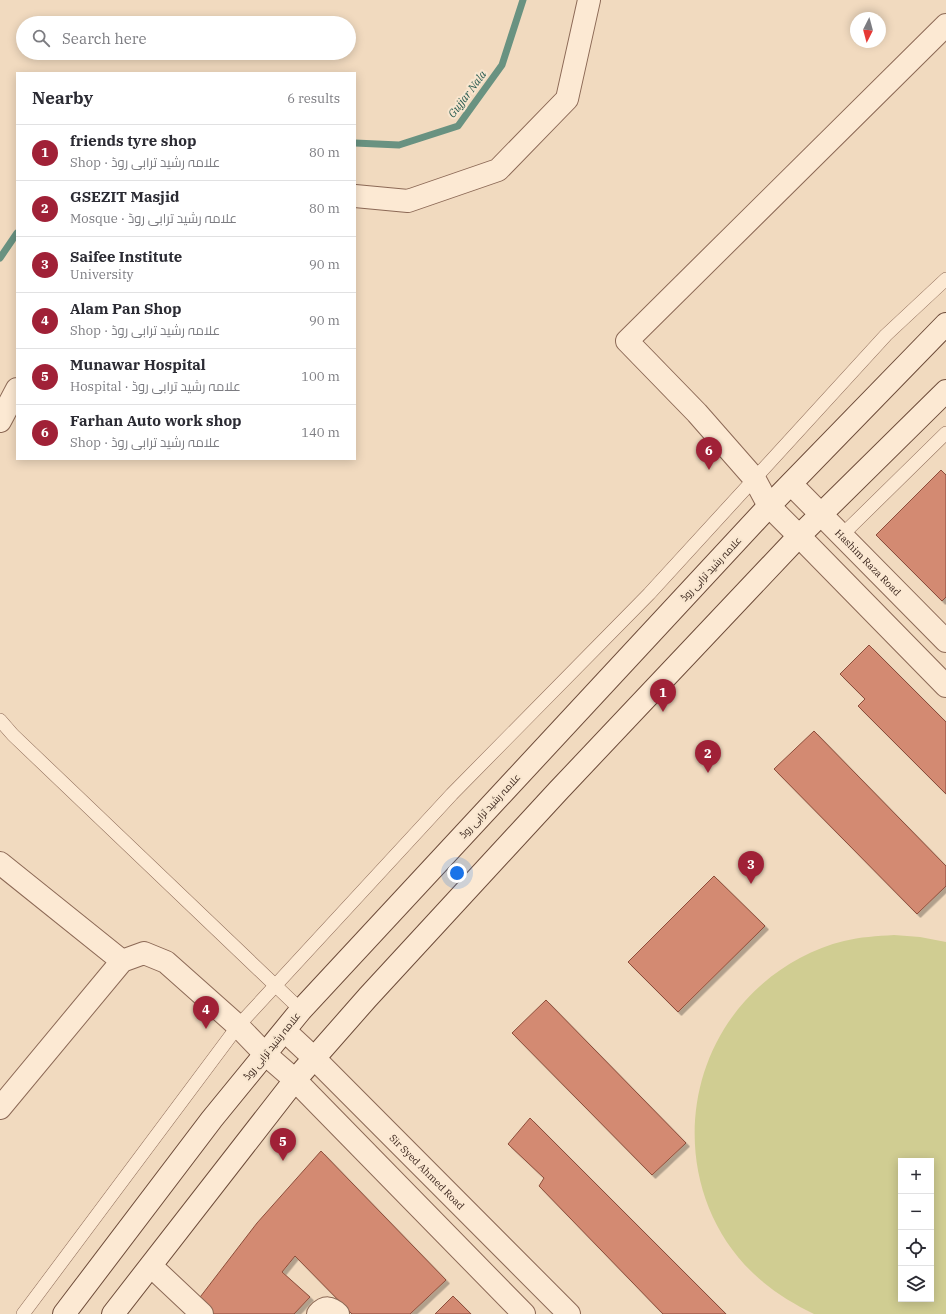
<!DOCTYPE html>
<meta charset="utf-8">
<style>
:root{--surface:#fff;--page:#f2f2f3;--text:#2b2b33;--muted:#7c7c81;--line:#e1e1e2;--accent:#a02137}
body{margin:0;font-family:"IBM Plex Serif",Cairo,serif;background:var(--page);color:var(--text)}
.controls{position:absolute;right:12px;bottom:12px;display:grid;overflow:hidden;border-radius:0px;box-shadow:0 2px 10px #0003}
.controls button{width:36px;height:36px;display:grid;place-items:center;padding:0;border:0;border-bottom:1px solid var(--line);background:var(--surface);color:var(--text);font:20px sans-serif}
.compass{position:absolute;left:850px;top:12px;width:36px;height:36px;border-radius:50%;background:var(--surface);box-shadow:0 2px 10px #0003;rotate:186deg}
.you{position:absolute;left:457px;top:873px;width:14px;height:14px;margin:-10px;border:3px solid #fff;border-radius:50%;background:#1a73e8;box-shadow:0 0 0 6px #1a73e833}
.badge{display:grid;place-items:center;width:26px;height:26px;border-radius:50%;background:var(--accent);color:#fff;font-size:13px;font-weight:700}
.pin{position:absolute;translate:-50% -33px;filter:drop-shadow(0 1px 2px #0008)}
.pin::after{content:'';position:absolute;top:21px;width:14px;height:12px;background:inherit;clip-path:polygon(0 0,100% 0,50% 100%)}
.list{margin:0;padding:0;list-style:none}
h2{display:flex;justify-content:space-between;align-items:center;height:52px;margin:0;padding:0 16px;font-size:17px}
h2 small{font-size:13px;font-weight:400;color:var(--muted)}
.list li{display:grid;grid-template-columns:26px 1fr auto;gap:12px;align-items:center;box-sizing:border-box;height:56px;padding:0 16px;border-top:1px solid var(--line)}
.list b{display:block;font-size:15px;white-space:nowrap}
.list p{margin:0;font-size:13px;white-space:nowrap;color:var(--muted)}
.list em{font-size:13px;font-style:normal;color:var(--muted)}
.icon{flex:none;width:22px;height:22px;fill:none;stroke:currentColor;stroke-width:2;stroke-linecap:round;stroke-linejoin:round}
.map{position:relative;flex:none;width:946px;height:1314px;overflow:hidden}
.search{position:absolute;background:var(--surface);box-shadow:0 2px 10px #0003;left:16px;top:16px;width:340px;height:44px;display:flex;align-items:center;gap:10px;box-sizing:border-box;padding:0 14px;border-radius:22px;color:var(--muted);font-size:15px}
.panel{position:absolute;background:var(--surface);box-shadow:0 2px 10px #0003;left:16px;top:72px;width:340px;height:388px;border-radius:0px}
.map>svg:first-child{display:block}
.green{fill:#d0cd92;fill-rule:evenodd}
.lines{fill:none;stroke-linecap:round;stroke-linejoin:round}
.stream{stroke:#699281;stroke-width:7}
.building{fill:#d38a72;stroke:#8d4d3a;filter:url(#shadow)}
.service-casing{stroke:#8c6956;stroke-width:14}
.minor-casing{stroke:#8c6956;stroke-width:24}
.tertiary-casing{stroke:#8c6956;stroke-width:24}
.secondary-casing{stroke:#6d4b39;stroke-width:24}
.service{stroke:#fce9d3;stroke-width:13}
.minor{stroke:#fce9d3;stroke-width:22}
.tertiary{stroke:#fce9d3;stroke-width:22}
.secondary{stroke:#fce9d3;stroke-width:22}
.labels{text-anchor:middle;dominant-baseline:central;stroke-width:4;stroke-linejoin:round;paint-order:stroke}
.street-label{font-size:10px;fill:#3a251c;stroke:#f8e6cf}
.water-label{font-size:11px;font-style:italic;fill:#295b50;stroke:#f8e6cf}
</style>
<div class="map">
<svg width="946" height="1314" viewBox="0 0 946 1314">
<defs>
<filter id="shadow"><feDropShadow dx="3.5" dy="3.5" stdDeviation="0" flood-color="#0004"/></filter>
</defs>
<rect width="100%" height="100%" fill="#f1dabf"/>
<path class="green" d="M894 935 920 937 946 942V1314H814C792 1303 772 1291 754 1274 678 1202 675 1079 745 1001 770 973 806 950 844 941 860 937 877 936 894 935ZM901 1161H931V1299H901Z"/>
<g class="lines">
<g class="stream">
<path d="M355 143 399 145 458 126 502 65 523 0"/>
<path d="M0 258 17 233"/>
</g>
</g>
<g class="building">
<path d="M941 470 946 475V597L942 601 876 535Z"/>
<path d="M869 645 946 722V794L858 706 865 699 840 674Z"/>
<path d="M814 731 946 866V886L917 914 774 769Z"/>
<path d="M714 876 765 926 678 1012 628 962Z"/>
<path d="M546 1000 686 1143 652 1175 512 1033Z"/>
<path d="M530 1118 726 1314H663L539 1186 544 1178 508 1144Z"/>
<path d="M321 1151 446 1280 410 1314H352L295 1256 282 1272 310 1297 294 1314H205L194 1305 257 1223Z"/>
<path d="M453 1296 471 1314H435Z"/>
</g>
<g class="lines">
<defs>
<g id="service">
<path d="M842 535 946 433"/>
<path d="M0 720 13 735 301 1010"/>
<path d="M23 1314 238 1026 452 794 649 594 886 335 946 279"/>
</g>
<g id="minor">
<path d="M355 196 408 201 498 170 567 99 589 0"/>
<path d="M0 421 17 389"/>
<path d="M799 536 769 506 754 478 697 413 627 341 946 25"/>
<path d="M0 863 122 961"/>
<path d="M0 1108 122 961 144 953 166 962 238 1026 265 1054"/>
<path d="M151 1266 202 1314"/>
<path d="M318 1314C325 1306 331 1307 338 1314"/>
</g>
<g id="tertiary">
<path id="s1" d="M791 484 946 641"/>
<path d="M799 536 946 686"/>
<path id="s2" d="M285 1031 314 1058 569 1314"/>
<path d="M265 1054 295 1080 524 1314"/>
</g>
<g id="secondary">
<path d="M64 1314 212 1119 301 1010 769 506 946 324"/>
<path d="M113 1314 295 1080 368 997 558 791 799 536 946 391"/>
</g>
</defs>
<use href="#service" class="service-casing"/>
<use href="#minor" class="minor-casing"/>
<use href="#tertiary" class="tertiary-casing"/>
<use href="#secondary" class="secondary-casing"/>
<use href="#service" class="service"/>
<use href="#minor" class="minor"/>
<use href="#tertiary" class="tertiary"/>
<use href="#secondary" class="secondary"/>
</g>
<g class="labels">
<g class="street-label">
<text stroke="none"><textPath href="#s1" startOffset="110">Hashim Raza Road</textPath></text>
<text transform="translate(711 569) rotate(-47)">علامہ رشید ترابی روڈ</text>
<text transform="translate(490 806) rotate(-47)">علامہ رشید ترابی روڈ</text>
<text transform="translate(272 1046) rotate(-51)">علامہ رشید ترابی روڈ</text>
<text stroke="none"><textPath href="#s2" startOffset="200">Sir Syed Ahmed Road</textPath></text>
</g>
<g class="water-label">
<text transform="translate(467 94) rotate(-53)">Gujjar Nala</text>
</g>
</g>
</svg>
<div class="controls">
<button>+</button>
<button>−</button>
<button><svg class="icon" aria-label="locate" viewBox="0 0 24 24"><circle cx="12" cy="12" r="6"/><path d="M12 2v4M12 18v4M2 12h4M18 12h4"/></svg></button>
<button><svg class="icon" aria-label="layers" viewBox="0 0 24 24"><path d="M12 4l9 5-9 5-9-5zM3 14l9 5 9-5"/></svg></button>
</div>
<svg class="compass" viewBox="-18 -18 36 36"><path d="M0-13l5 13h-10z" fill="#e53935"/><path d="M0 13l5-13h-10z" fill="#7c7c81"/></svg>
<div class="you"></div>
<div class="pin badge" style="left:663px;top:712px">1</div>
<div class="pin badge" style="left:708px;top:773px">2</div>
<div class="pin badge" style="left:751px;top:884px">3</div>
<div class="pin badge" style="left:206px;top:1029px">4</div>
<div class="pin badge" style="left:283px;top:1161px">5</div>
<div class="pin badge" style="left:709px;top:470px">6</div>
<div class="search"><svg class="icon" aria-label="search" viewBox="0 0 24 24"><circle cx="10" cy="10" r="6"/><path d="M15 15l6 6"/></svg>Search here</div>
<section class="panel">
<h2>Nearby<small>6 results</small></h2>
<ul class="list">
<li><span class="badge">1</span><div><b>friends tyre shop</b><p>Shop · علامہ رشید ترابی روڈ</p></div><em>80 m</em></li>
<li><span class="badge">2</span><div><b>GSEZIT Masjid</b><p>Mosque · علامہ رشید ترابی روڈ</p></div><em>80 m</em></li>
<li><span class="badge">3</span><div><b>Saifee Institute</b><p>University</p></div><em>90 m</em></li>
<li><span class="badge">4</span><div><b>Alam Pan Shop</b><p>Shop · علامہ رشید ترابی روڈ</p></div><em>90 m</em></li>
<li><span class="badge">5</span><div><b>Munawar Hospital</b><p>Hospital · علامہ رشید ترابی روڈ</p></div><em>100 m</em></li>
<li><span class="badge">6</span><div><b>Farhan Auto work shop</b><p>Shop · علامہ رشید ترابی روڈ</p></div><em>140 m</em></li>
</ul>
</section>
</div>
